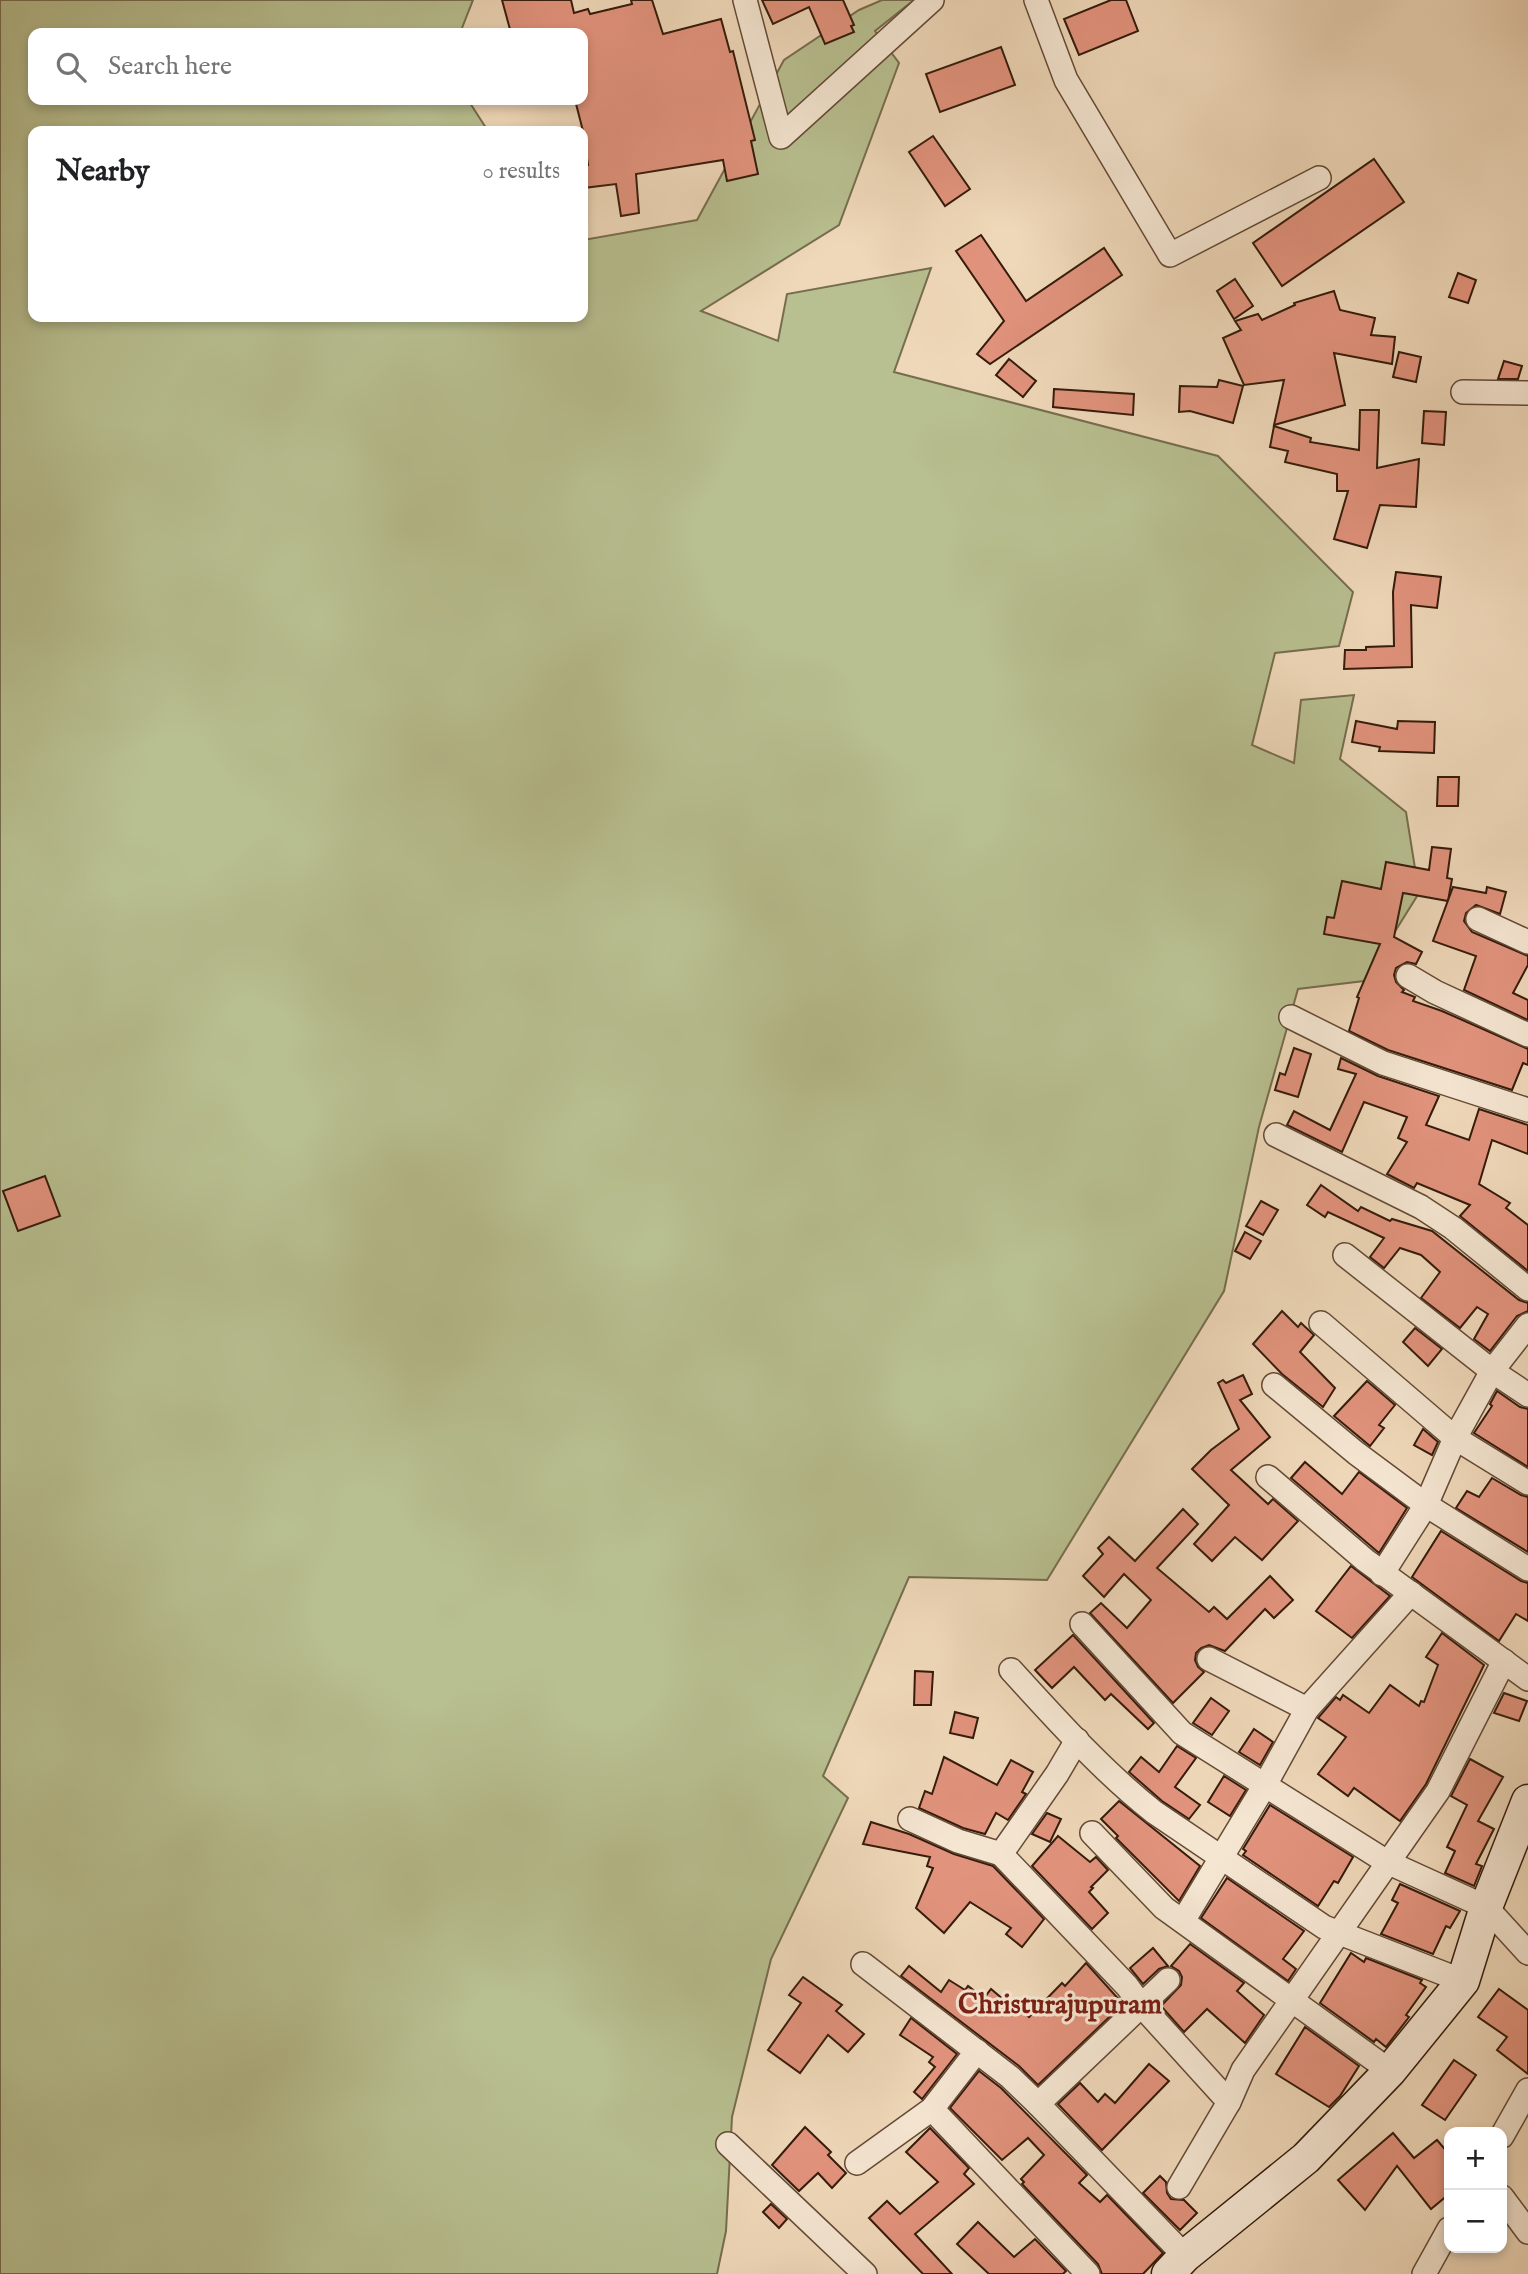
<!DOCTYPE html>
<meta charset="utf-8">
<style>
:root{--surface:#fff;--page:#f2f2f2;--text:#202124;--muted:#757577;--line:#e0e0e0}
body{margin:0;font-family:"IM FELL English",serif;background:var(--page);color:var(--text)}
.controls{position:absolute;right:21px;bottom:21px;display:grid;overflow:hidden;border-radius:14px;box-shadow:0 4px 10px #0003}
.controls button{width:63px;height:63px;display:grid;place-items:center;padding:0;border:0;border-bottom:2px solid var(--line);background:var(--surface);color:var(--text);font:35px sans-serif}
.list{margin:0;padding:0;list-style:none}
h2{display:flex;justify-content:space-between;align-items:center;height:91px;margin:0;padding:0 28px;font-size:30px}
h2 small{font-size:23px;font-weight:400;color:var(--muted)}
.icon{flex:none;width:38px;height:38px;fill:none;stroke:currentColor;stroke-width:2;stroke-linecap:round;stroke-linejoin:round}
.map{position:relative;flex:none;width:1528px;height:2274px;overflow:hidden}
.search{position:absolute;background:var(--surface);box-shadow:0 4px 10px #0003;left:28px;top:28px;width:560px;height:77px;display:flex;align-items:center;gap:18px;box-sizing:border-box;padding:0 24px;border-radius:14px;color:var(--muted);font-size:26px}
.panel{position:absolute;background:var(--surface);box-shadow:0 4px 10px #0003;left:28px;top:126px;width:560px;height:196px;border-radius:14px}
.map>svg:first-child{display:block}
.green{fill:#b8bf90;stroke:#766d4e;stroke-width:2}
.building{fill:#e2937d;stroke:#351b0b;stroke-width:2}
.lines{fill:none;stroke-linecap:round;stroke-linejoin:round}
.street-casing{stroke:#644a36;stroke-width:26}
.secondary-casing{stroke:#351b0b;stroke-width:35}
.street{stroke:#f5e6d2;stroke-width:23}
.secondary{stroke:#f5e6d2;stroke-width:32}
.labels{text-anchor:middle;dominant-baseline:central;stroke-width:6;stroke-linejoin:round;paint-order:stroke}
.neighbourhood-label{font-size:28px;font-weight:bold;fill:#7a1f14;stroke:#f5e6d2}
</style>
<div class="map">
<svg width="1528" height="2274" viewBox="0 0 1528 2274">
<rect width="100%" height="100%" fill="#efd8b9"/>
<filter id="stains"><feTurbulence type="fractalNoise" baseFrequency=".00286" numOctaves="4"/><feColorMatrix values="0 0 0 0 .2 0 0 0 0 .09 0 0 0 0 .02 0 0 0 .5 -.17"/></filter>
<radialGradient id="worn" r=".72"><stop offset=".6" stop-color="#630" stop-opacity="0"/><stop offset="1" stop-color="#630" stop-opacity=".3"/></radialGradient>
<path class="green" d="M0 0H473L460 33H33V100H468L488 131H33V317H583V240L697 220 784 60 859 10 882 0H914L875 31 899 63 839 225 701 311 778 341 787 294 931 268 894 372 1218 456 1353 592 1339 646 1275 653 1252 745 1294 763 1301 700 1354 695 1340 759 1406 812 1419 893 1364 981 1298 989 1259 1127 1224 1291 1047 1580 909 1577 823 1776 848 1798 771 1959 732 2117 726 2231 717 2274H0Z"/>
<g class="building">
<path d="M502 0H571L574 13 588 9 590 14 632 4 631 0H652L663 34 721 19 730 52 733 51 755 140 751 141 758 174 727 181 723 160 636 174 639 213 621 216 616 184 583 188V165H588L583 131 575 100H583V33H511Z"/>
<path d="M762 0H843L854 25 851 26 854 32 825 44 809 7 773 24Z"/>
<path d="M1111 0H1126L1138 31 1079 55 1064 19Z"/>
<path d="M1001 47 1015 85 940 112 926 74Z"/>
<path d="M933 136 970 189 945 206 909 152Z"/>
<path d="M1374 159 1404 202 1282 286 1253 243Z"/>
<path d="M981 235 1026 301 1104 248 1122 275 990 364 977 354 1004 321 956 251Z"/>
<path d="M1458 273 1476 280 1468 303 1449 297Z"/>
<path d="M1235 279 1253 306 1234 319 1217 291Z"/>
<path d="M1334 291 1340 310 1375 318 1371 335 1395 337 1392 364 1334 353 1345 405 1274 425 1284 380 1244 385 1223 338 1241 330 1235 321 1258 314 1262 320 1295 305 1294 303Z"/>
<path d="M1399 352 1421 357 1416 382 1393 377Z"/>
<path d="M1009 359 1036 381 1023 397 996 375Z"/>
<path d="M1504 361 1522 366 1518 379H1498Z"/>
<path d="M1219 380 1243 386 1233 423 1190 411 1179 412 1180 386 1217 387Z"/>
<path d="M1054 389 1134 394 1133 415 1053 407Z"/>
<path d="M1360 410H1379L1377 468 1419 459 1416 507 1380 505 1367 548 1334 539 1348 491H1337V474L1285 462 1288 451 1270 447 1274 426 1311 438 1310 442 1359 450Z"/>
<path d="M1424 411 1446 412 1444 445 1422 443Z"/>
<path d="M1396 572 1441 577 1437 608 1411 605 1412 667 1344 669 1345 650H1366V647L1394 646 1393 592Z"/>
<path d="M1356 721 1397 729 1398 721 1435 722 1434 753 1379 751 1380 747 1352 742Z"/>
<path d="M1438 777H1459L1458 806H1437Z"/>
<path d="M1432 847 1451 849 1447 878 1452 879 1448 901 1403 893 1394 937 1422 952 1416 964 1407 962 1396 968 1394 975 1396 982 1404 990 1402 992 1415 997 1413 1001 1442 1011 1528 1049V1065L1523 1063 1512 1090 1388 1050 1349 1031 1359 998 1357 997 1380 944 1324 934 1327 917 1334 918 1342 881 1381 889 1386 862 1429 870Z"/>
<path d="M1453 887 1486 893 1487 887 1506 892 1500 914 1476 905 1466 913 1464 921 1472 932 1528 956V965L1513 993 1528 1000V1020L1464 990 1476 956 1433 941Z"/>
<path d="M1294 1048 1311 1054 1298 1097 1275 1090 1280 1073 1285 1075Z"/>
<path d="M1341 1058 1378 1076 1439 1096 1426 1125 1469 1140 1479 1109 1528 1125V1154L1492 1140 1479 1184 1510 1203 1506 1208 1528 1225V1271L1460 1216 1470 1205 1417 1183 1414 1188 1387 1174 1407 1142 1398 1138 1407 1117 1364 1102 1342 1152 1287 1125 1294 1111 1330 1130 1356 1074 1338 1069Z"/>
<path d="M45 1176 60 1216 18 1231 3 1191Z"/>
<path d="M1321 1185 1358 1211 1361 1207 1390 1221 1392 1219 1432 1231 1519 1300 1528 1303V1311L1517 1316 1490 1351 1474 1339 1488 1314 1477 1307 1460 1328 1421 1298 1440 1272 1421 1255 1400 1248 1384 1268 1370 1257 1384 1238 1328 1212 1325 1217 1307 1205Z"/>
<path d="M1261 1201 1278 1210 1263 1235 1246 1226Z"/>
<path d="M1245 1232 1261 1241 1250 1259 1235 1251Z"/>
<path d="M1282 1311 1298 1327 1301 1323 1314 1335 1300 1352 1335 1388 1323 1407 1282 1374 1253 1344Z"/>
<path d="M1415 1328 1442 1349 1428 1366 1403 1342Z"/>
<path d="M1243 1375 1252 1394 1240 1400 1270 1437 1231 1470 1268 1504 1273 1499 1298 1521 1262 1560 1235 1537 1212 1561 1194 1544 1229 1505 1192 1469 1211 1450 1239 1429 1218 1383 1223 1380 1226 1383Z"/>
<path d="M1367 1381 1395 1405 1379 1425 1384 1428 1370 1446 1334 1416Z"/>
<path d="M1497 1391 1520 1407 1528 1409V1467L1474 1433 1492 1406 1490 1404Z"/>
<path d="M1423 1429 1438 1442 1432 1455 1414 1445Z"/>
<path d="M1305 1462 1342 1494 1359 1472 1407 1508 1379 1553 1291 1478Z"/>
<path d="M1492 1478 1521 1495 1528 1497V1552L1456 1508 1467 1491 1479 1497Z"/>
<path d="M1183 1509 1198 1524 1157 1568 1209 1612 1214 1607 1227 1619 1270 1576 1293 1600 1274 1618 1265 1609 1225 1651 1209 1645 1201 1648 1196 1653 1195 1660 1198 1667 1204 1672 1173 1703 1090 1613 1101 1603 1127 1628 1151 1600 1124 1574 1104 1597 1083 1576 1103 1554 1098 1548 1109 1537 1135 1561Z"/>
<path d="M1441 1531 1521 1581 1528 1583V1621L1516 1614 1499 1641 1412 1577Z"/>
<path d="M1351 1566 1390 1596 1352 1638 1316 1611Z"/>
<path d="M1442 1633 1484 1665 1426 1784 1400 1821 1354 1788 1348 1796 1318 1774 1346 1737 1318 1718 1336 1697 1340 1700 1343 1695 1369 1713 1390 1685 1419 1706 1421 1701 1424 1702 1438 1665 1426 1657Z"/>
<path d="M1073 1635 1154 1723 1148 1729 1111 1694 1105 1700 1074 1667 1052 1688 1035 1670Z"/>
<path d="M915 1671 933 1672 931 1705H914Z"/>
<path d="M1504 1693 1527 1701 1519 1721 1494 1713Z"/>
<path d="M1211 1698 1229 1711 1212 1735 1193 1723Z"/>
<path d="M955 1712 978 1718 973 1738 950 1733Z"/>
<path d="M1254 1729 1273 1742 1260 1765 1239 1752Z"/>
<path d="M1177 1746 1196 1758 1175 1787 1200 1805 1189 1819 1162 1801 1129 1772 1141 1757 1159 1772Z"/>
<path d="M944 1757 997 1785 1011 1760 1033 1772 1022 1792 1026 1794 1008 1820 996 1813 985 1834 963 1828 919 1808 925 1791 932 1794Z"/>
<path d="M1470 1759 1503 1777 1478 1821 1494 1829 1476 1864 1482 1866 1474 1886 1445 1873 1455 1851 1447 1847 1467 1805 1451 1796Z"/>
<path d="M1224 1776 1246 1790 1230 1816 1208 1802Z"/>
<path d="M1119 1801 1200 1866 1179 1901 1116 1838 1118 1836 1101 1819Z"/>
<path d="M1270 1805 1353 1857 1338 1883 1334 1881 1318 1906 1243 1855 1246 1851 1243 1849Z"/>
<path d="M1047 1813 1061 1819 1050 1842 1032 1834Z"/>
<path d="M871 1822 909 1834 954 1854 993 1866 1044 1919 1022 1947 1006 1934 1011 1928 970 1902 944 1933 916 1908 933 1868 927 1866 930 1857 863 1844Z"/>
<path d="M1058 1836 1090 1862 1096 1857 1108 1870 1091 1887 1093 1888 1089 1892 1108 1913 1092 1929 1032 1866Z"/>
<path d="M1227 1878 1304 1931 1283 1959 1296 1969 1288 1981 1201 1918Z"/>
<path d="M1400 1884 1460 1911 1450 1928 1446 1926 1433 1954 1381 1934 1398 1903 1392 1900Z"/>
<path d="M1190 1944 1244 1983 1237 1991 1264 2015 1245 2043 1207 2009 1184 2032 1161 2006 1181 1985 1182 1977 1179 1971 1171 1966Z"/>
<path d="M1153 1948 1168 1966 1159 1969 1143 1984 1130 1968Z"/>
<path d="M1351 1953 1364 1962 1366 1958 1422 1980 1420 1983 1426 1987 1406 2015 1409 2017 1386 2047 1376 2039 1374 2042 1320 2003Z"/>
<path d="M1086 1963 1123 2004 1038 2085 1019 2066 901 1976 909 1966 941 1992 949 1980 965 1990 968 1986 984 1998 991 1989 1017 2011 1019 2008 1029 2017 1062 1983 1065 1986Z"/>
<path d="M803 1977 842 2005 836 2011 864 2034 848 2052 828 2035 800 2073 768 2050 801 2003 789 1995Z"/>
<path d="M1499 1989 1528 2010V2074L1497 2050 1507 2037 1478 2017Z"/>
<path d="M911 2018 957 2054 922 2099 914 2092 935 2067 929 2062 933 2057 900 2035Z"/>
<path d="M1305 2027 1359 2066 1340 2096 1329 2107 1276 2074Z"/>
<path d="M1454 2060 1476 2075 1445 2120 1422 2105Z"/>
<path d="M1149 2064 1169 2081 1102 2150 1058 2104 1080 2083 1098 2102 1105 2094 1115 2103Z"/>
<path d="M979 2071 1001 2088 1087 2175 1079 2183 1100 2202 1107 2195 1163 2253 1143 2274H1102L1098 2264 1022 2184 1024 2182 1021 2179 1044 2155 1028 2138 1002 2160 950 2108Z"/>
<path d="M805 2127 831 2152 828 2155 846 2173 832 2188 818 2173 799 2191 772 2165Z"/>
<path d="M930 2128 969 2168 964 2174 974 2184 915 2234 952 2274H923L869 2218 887 2201 900 2214 938 2182 906 2152Z"/>
<path d="M1393 2133 1414 2158 1437 2140 1449 2154V2194L1431 2209 1397 2166 1365 2210 1338 2180Z"/>
<path d="M1160 2176 1166 2182 1167 2193 1171 2199 1184 2200 1197 2213 1180 2230 1143 2193Z"/>
<path d="M771 2204 787 2219 779 2228 763 2212Z"/>
<path d="M978 2222 1014 2257 1035 2239 1066 2271 1063 2274H989L957 2244Z"/>
</g>
<g class="lines">
<defs>
<g id="street">
<path d="M745 0 781 137 932 0"/>
<path d="M1036 0 1066 80 1170 255 1319 178"/>
<path d="M1463 392 1528 393"/>
<path d="M1478 919 1528 942"/>
<path d="M1408 976 1435 992 1528 1035"/>
<path d="M1291 1017 1383 1063 1528 1110"/>
<path d="M1276 1135 1421 1207 1453 1228 1528 1289"/>
<path d="M1345 1255 1492 1371 1528 1395"/>
<path d="M1321 1323 1455 1438 1528 1483"/>
<path d="M1274 1385 1356 1453 1426 1505 1528 1569"/>
<path d="M1268 1477 1365 1560 1528 1679"/>
<path d="M1382 1574 1426 1505 1455 1438 1492 1371 1528 1325"/>
<path d="M1082 1624 1182 1733 1387 1862 1486 1907 1528 1953"/>
<path d="M1209 1659 1307 1709"/>
<path d="M1011 1670C1056 1719 1101 1770 1154 1812L1324 1927 1463 1981"/>
<path d="M910 1819 958 1841 1001 1854 1127 1986 1141 2005 1229 2102 1179 2187"/>
<path d="M1092 1833 1164 1908 1390 2071"/>
<path d="M1001 1854 1057 1774 1077 1740"/>
<path d="M1183 1921 1265 1785 1307 1709 1411 1593"/>
<path d="M863 1964 1010 2077 1038 2104 1185 2256"/>
<path d="M1229 2102 1243 2070 1438 1791 1504 1661"/>
<path d="M1038 2104 1168 1980"/>
<path d="M932 2109 1088 2274"/>
<path d="M1502 2136 1528 2090"/>
<path d="M728 2144 865 2274"/>
<path d="M857 2163 932 2109 977 2051"/>
<path d="M1502 2197 1528 2232"/>
<path d="M1424 2274 1449 2229"/>
</g>
<path id="secondary" d="M1168 2274 1185 2256 1306 2158 1390 2071 1463 1981 1486 1907 1528 1801"/>
</defs>
<use href="#street" class="street-casing"/>
<use href="#secondary" class="secondary-casing"/>
<use href="#street" class="street"/>
<use href="#secondary" class="secondary"/>
</g>
<g class="labels">
<g class="neighbourhood-label">
<text x="1060" y="2005">Christurajupuram</text>
</g>
</g>
<rect width="100%" height="100%" filter="url(#stains)"/>
<rect width="100%" height="100%" fill="url(#worn)"/>
</svg>
<div class="controls">
<button>+</button>
<button>−</button>
</div>
<div class="search"><svg class="icon" aria-label="search" viewBox="0 0 24 24"><circle cx="10" cy="10" r="6"/><path d="M15 15l6 6"/></svg>Search here</div>
<section class="panel">
<h2>Nearby<small>0 results</small></h2>
<ul class="list">
</ul>
</section>
</div>
